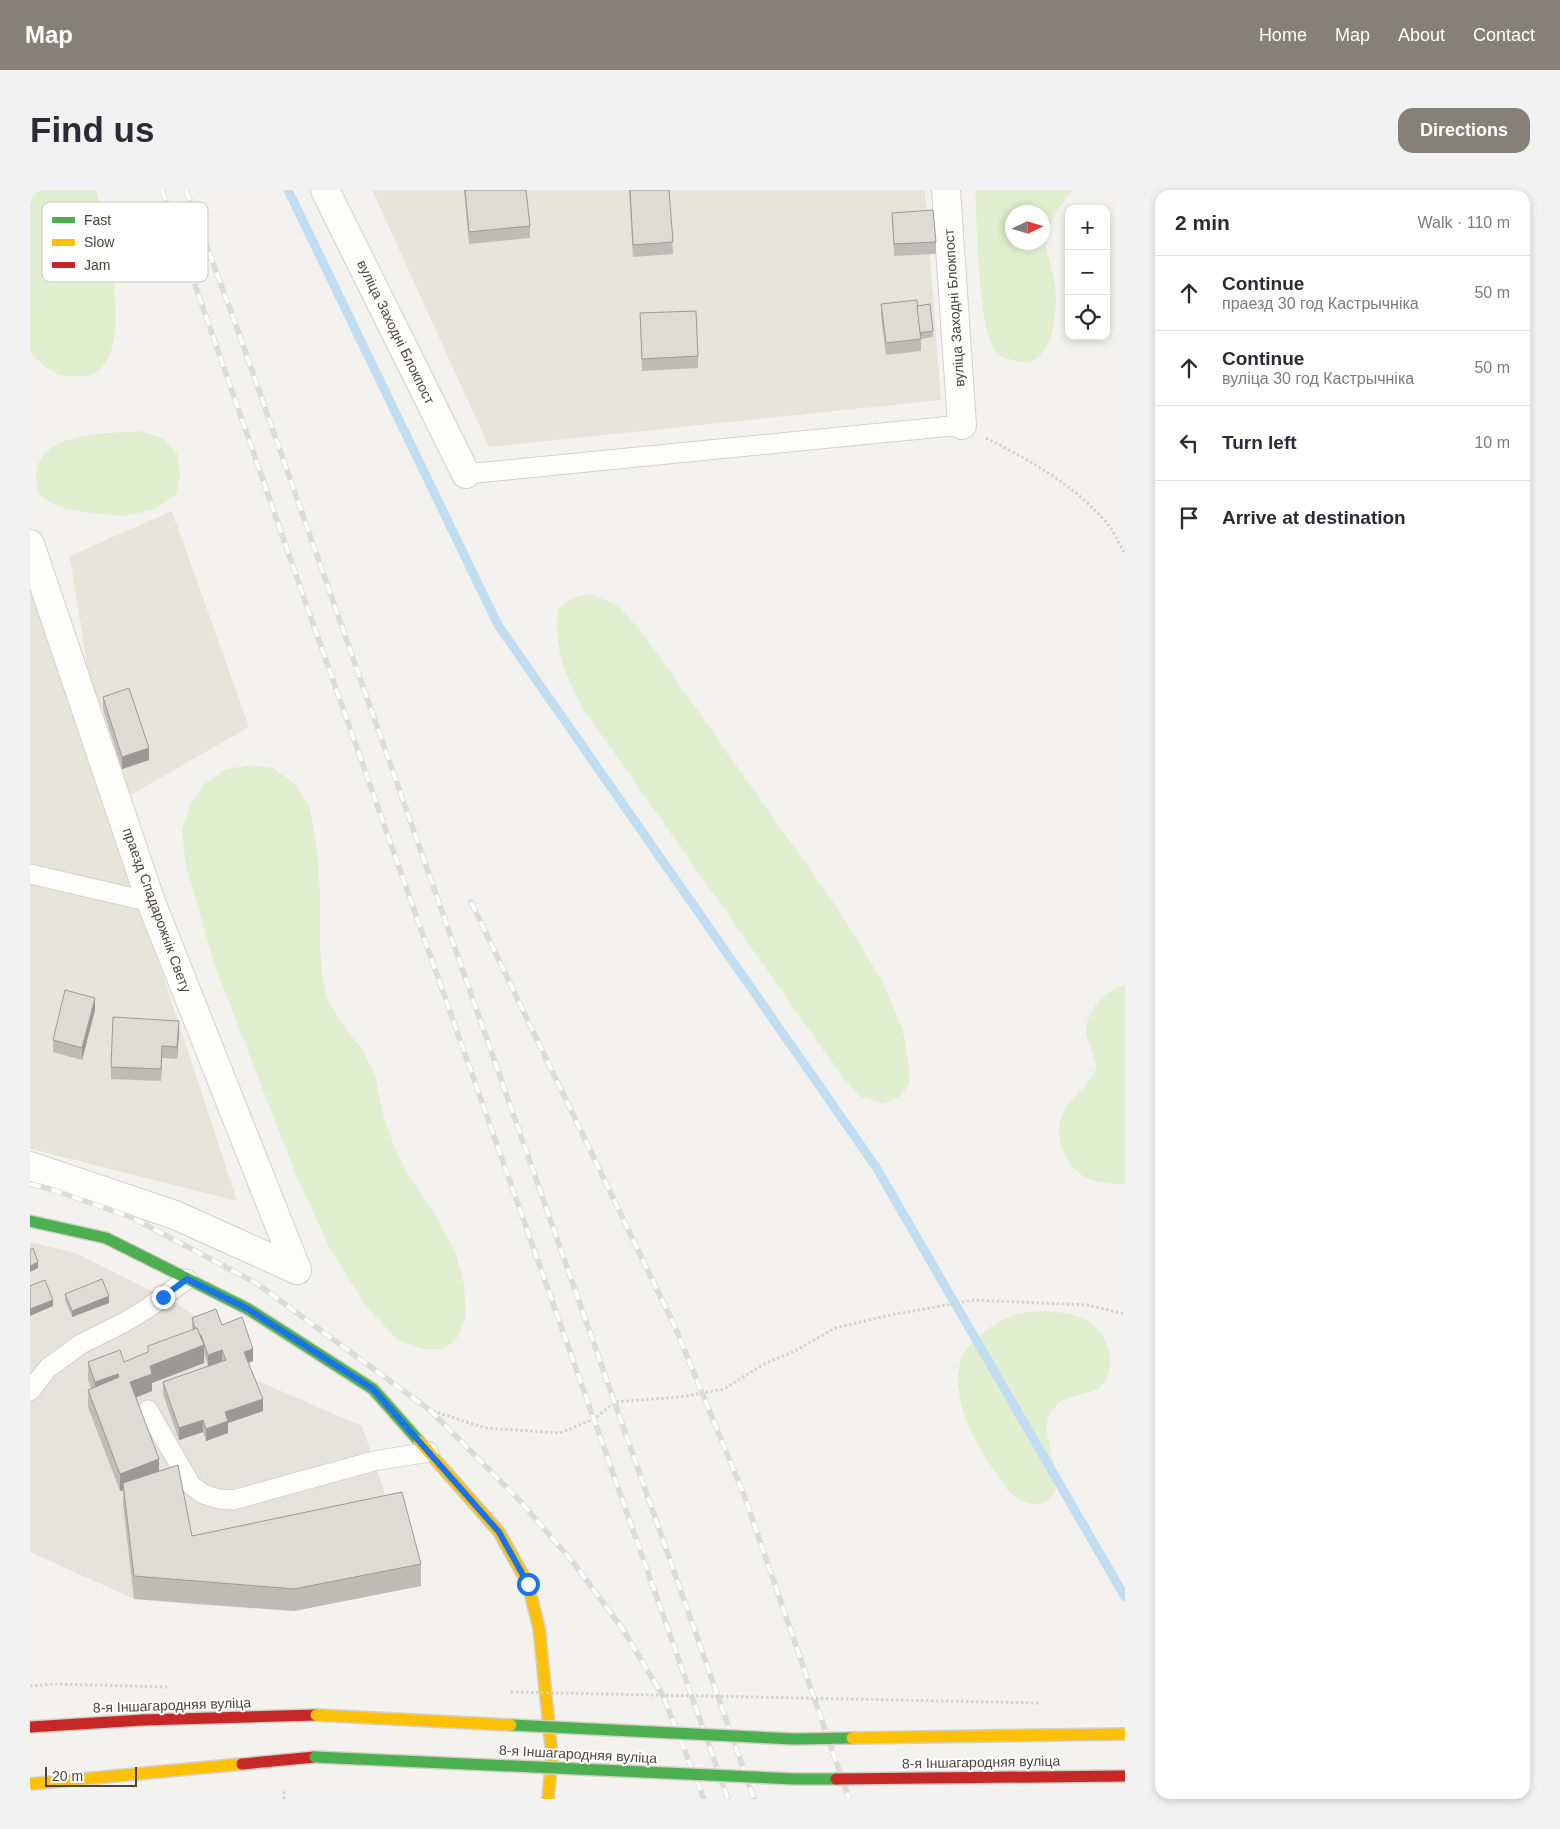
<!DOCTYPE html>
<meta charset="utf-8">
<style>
:root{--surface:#fff;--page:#f2f2f3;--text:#2b2b33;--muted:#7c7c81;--line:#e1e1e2;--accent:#868178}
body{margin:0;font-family:Helvetica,sans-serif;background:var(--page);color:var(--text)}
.controls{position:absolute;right:15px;top:15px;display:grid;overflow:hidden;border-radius:10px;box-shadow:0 2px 8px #0003}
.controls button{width:45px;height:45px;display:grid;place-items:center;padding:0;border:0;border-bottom:1px solid var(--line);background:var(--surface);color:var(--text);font:25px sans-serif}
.compass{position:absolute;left:975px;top:15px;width:45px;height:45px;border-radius:50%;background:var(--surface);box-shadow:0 2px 8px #0003;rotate:86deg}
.scale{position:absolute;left:15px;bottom:12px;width:92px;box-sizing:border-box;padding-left:5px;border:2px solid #4b4439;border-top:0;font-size:14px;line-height:18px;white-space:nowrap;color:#4b4439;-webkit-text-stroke:4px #fff;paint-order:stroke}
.stop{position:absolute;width:15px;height:15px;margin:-11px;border:4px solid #1a73e8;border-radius:50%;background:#fff}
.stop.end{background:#1a73e8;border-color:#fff;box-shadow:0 1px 5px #0008}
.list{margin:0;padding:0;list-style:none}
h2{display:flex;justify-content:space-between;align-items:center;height:65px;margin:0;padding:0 20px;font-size:21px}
h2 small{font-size:16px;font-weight:400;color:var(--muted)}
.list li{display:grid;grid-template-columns:32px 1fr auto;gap:15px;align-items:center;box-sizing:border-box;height:75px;padding:0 20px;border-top:1px solid var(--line)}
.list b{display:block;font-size:19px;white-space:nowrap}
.list p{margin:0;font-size:16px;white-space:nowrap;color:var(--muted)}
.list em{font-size:16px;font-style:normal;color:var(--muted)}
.icon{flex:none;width:28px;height:28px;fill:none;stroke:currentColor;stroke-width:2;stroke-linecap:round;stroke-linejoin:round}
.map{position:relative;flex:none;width:1095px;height:1609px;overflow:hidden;border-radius:15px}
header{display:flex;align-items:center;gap:30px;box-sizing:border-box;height:70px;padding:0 25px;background:var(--accent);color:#fff}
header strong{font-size:24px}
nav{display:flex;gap:28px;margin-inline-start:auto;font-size:18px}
.intro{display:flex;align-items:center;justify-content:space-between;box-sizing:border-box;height:120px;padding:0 30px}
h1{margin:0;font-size:35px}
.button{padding:12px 22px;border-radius:15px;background:var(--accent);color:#fff;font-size:18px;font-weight:700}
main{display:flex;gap:30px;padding:0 30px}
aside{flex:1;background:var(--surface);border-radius:15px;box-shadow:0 2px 8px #0003}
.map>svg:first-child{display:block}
.residential{fill:#e7e4dc}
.industrial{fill:#e6e2de}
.green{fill:#e1eecf;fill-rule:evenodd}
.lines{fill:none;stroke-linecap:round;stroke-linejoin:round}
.stream{stroke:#c0ddf1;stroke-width:9}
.lane-casing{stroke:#d2d0cb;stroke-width:21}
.street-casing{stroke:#d2d0cb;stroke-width:30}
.fast-casing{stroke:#d3cfc5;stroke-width:14}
.slow-casing{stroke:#d3cfc5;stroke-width:14}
.jam-casing{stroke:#d3cfc5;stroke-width:14}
.path{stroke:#d3d2cc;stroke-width:3;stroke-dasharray:2.5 2.5;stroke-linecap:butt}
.lane{stroke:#fdfdfc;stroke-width:19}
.street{stroke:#fdfdfc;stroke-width:28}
.fast{stroke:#4caf50;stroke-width:11}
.slow{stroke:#ffc107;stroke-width:11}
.jam{stroke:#c62828;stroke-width:11}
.rail-casing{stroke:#dbdbda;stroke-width:5.5}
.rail{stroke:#fff;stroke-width:4;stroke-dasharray:11;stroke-linecap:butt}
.fast-bridge-casing{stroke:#d3cfc5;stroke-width:14;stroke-linecap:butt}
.slow-bridge-casing{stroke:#d3cfc5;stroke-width:14;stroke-linecap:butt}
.jam-bridge-casing{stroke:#d3cfc5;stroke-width:14;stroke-linecap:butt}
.path-bridge{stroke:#d3d2cc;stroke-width:3;stroke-dasharray:2.5 2.5;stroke-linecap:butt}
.fast-bridge{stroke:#4caf50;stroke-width:11}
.slow-bridge{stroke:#ffc107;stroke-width:11}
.jam-bridge{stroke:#c62828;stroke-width:11}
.wall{fill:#bfbcb8}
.shaded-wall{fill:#9b9996}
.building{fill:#dedbd6;stroke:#9b9996}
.route{stroke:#1a73e8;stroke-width:6}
.labels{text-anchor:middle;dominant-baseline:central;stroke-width:4;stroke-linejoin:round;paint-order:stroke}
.street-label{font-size:14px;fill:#4b4439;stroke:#fff}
.key{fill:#fff;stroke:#c9c7c4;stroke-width:1}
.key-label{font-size:14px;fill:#4b4439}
</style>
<header>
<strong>Map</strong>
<nav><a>Home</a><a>Map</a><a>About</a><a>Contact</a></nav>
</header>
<div class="intro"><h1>Find us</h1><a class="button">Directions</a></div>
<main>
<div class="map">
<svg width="1095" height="1609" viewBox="0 0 1095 1609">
<rect width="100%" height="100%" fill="#f4f2ee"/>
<g class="residential">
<path d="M342 0H895L911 210 459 257Z"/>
<path d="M142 321 219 537 99 606 58 482 40 366Z"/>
<path d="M0 380 207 1011 0 959Z"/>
</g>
<path class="industrial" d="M0 1052 46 1063 149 1115 178 1134 192 1146 212 1139 223 1171 214 1175 219 1187 332 1236 362 1325 372 1324 391 1396 264 1421 170 1415 104 1409 0 1362Z"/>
<g class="green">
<path d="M0 0H66C75 35 112 182 53 186 28 188 16 180 0 162Z"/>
<path d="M945 0H1042C1031 14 1020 29 1017 47 1015 62 1021 76 1024 89 1028 110 1026 148 1011 164 1008 168 1002 170 998 173 988 171 974 171 966 162 948 140 947 33 945 0ZM1012 22V52H982V22Z"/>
<path d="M109 241 133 248 148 265 150 284 147 303 126 319 94 326 59 323 29 317 11 307C9 302 6 294 6 288 6 241 76 244 109 241Z"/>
<path d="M560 404 587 415 612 442 810 722 852 791 873 840 879 876V895L869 907 852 913 831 907 813 888 554 520C535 484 523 460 528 418L542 408Z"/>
<path d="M223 575 243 578 265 594 280 618 287 658 290 704V754L292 785 298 810 315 838 332 859 345 885 353 924 364 956 379 986 404 1023 425 1061 434 1094 436 1125 429 1146 415 1159H392L367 1149 336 1116 300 1059 266 985 185 776 156 676 152 641 160 614 173 595 196 579Z"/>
<path d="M1095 795V993L1094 994C1079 993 1061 993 1049 983 1033 970 1023 942 1033 923 1039 910 1052 902 1060 890 1063 886 1065 881 1067 876 1065 868 1055 845 1056 839 1057 820 1077 799 1095 795Z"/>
<path d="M1011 1121C1023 1122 1036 1122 1048 1126 1074 1134 1090 1171 1073 1194 1061 1210 1025 1198 1017 1233 1013 1253 1038 1293 1019 1309 1015 1311 1013 1313 1009 1314 999 1314 992 1312 984 1306 979 1302 974 1294 970 1288 948 1260 918 1208 931 1170 939 1148 969 1128 992 1123 998 1122 1005 1122 1011 1121Z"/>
</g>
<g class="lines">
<path class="stream" d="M258 0 468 435 846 977 1095 1407"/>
<defs>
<g id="lane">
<path d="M436 284 932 235"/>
<path d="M0 684 121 712"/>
<path d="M0 1201 18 1178 51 1154 95 1132 118 1118 157 1089"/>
<path d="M118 1220 161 1295 173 1304 189 1309 203 1310 344 1271 399 1262"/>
</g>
<g id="street">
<path d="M295 0 436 284"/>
<path d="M916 0 932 235"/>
<path d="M0 354 121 712 267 1080"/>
<path d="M0 976 145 1025 267 1080"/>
</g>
<path id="fast" d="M0 1031 76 1048 218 1119 343 1199 389 1251"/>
<g id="slow">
<path d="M389 1251 469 1342 498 1394 509 1438 522 1566 518 1609"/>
<path d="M0 1594 212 1574"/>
</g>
<g id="jam">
<path d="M0 1537 113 1530 286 1525"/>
<path d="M212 1574 285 1567"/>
</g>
</defs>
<use href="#lane" class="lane-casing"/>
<use href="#street" class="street-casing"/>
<use href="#fast" class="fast-casing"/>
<use href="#slow" class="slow-casing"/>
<use href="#jam" class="jam-casing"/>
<g class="path">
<path d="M956 248C999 270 1043 294 1075 331 1083 340 1089 353 1095 364"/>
<path d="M403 1221 455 1238 530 1243 564 1229 585 1212 650 1207 694 1199 734 1174 765 1161 805 1138 856 1126 944 1110 1057 1115 1095 1124"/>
<path d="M0 1496 25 1494 139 1497"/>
<path d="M254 1609V1599"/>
</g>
<use href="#lane" class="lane"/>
<use href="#street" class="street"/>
<use href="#fast" class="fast"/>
<use href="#slow" class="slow"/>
<use href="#jam" class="jam"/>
<defs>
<g id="rail">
<path d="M132 0 280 425 698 1609"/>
<path d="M156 0 207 138 724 1609"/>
<path d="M441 712 645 1137 714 1305 819 1609"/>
<path d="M0 994 20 999 101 1027 226 1093 401 1221 490 1311 543 1372 592 1438 633 1506 674 1609"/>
</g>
</defs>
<use href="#rail" class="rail-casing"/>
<use href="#rail" class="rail"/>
<defs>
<g id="fast-bridge">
<path d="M481 1535 764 1549 822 1548"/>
<path d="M285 1567 765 1589H806"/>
</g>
<g id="slow-bridge">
<path d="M286 1525 481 1535"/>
<path d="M822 1548 1095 1544"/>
</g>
<path id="jam-bridge" d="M806 1589 1095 1586"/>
</defs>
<use href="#fast-bridge" class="fast-bridge-casing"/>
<use href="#slow-bridge" class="slow-bridge-casing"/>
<use href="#jam-bridge" class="jam-bridge-casing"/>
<path class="path-bridge" d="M481 1502 1009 1513"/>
<use href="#fast-bridge" class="fast-bridge"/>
<use href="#slow-bridge" class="slow-bridge"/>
<use href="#jam-bridge" class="jam-bridge"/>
</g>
<g class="wall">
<path d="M434 0H496L500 36V48L439 54Z"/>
<path d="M599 0H639L643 64 603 67Z"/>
<path d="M862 23 906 52V64L864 66Z"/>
<path d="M851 114 887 116 903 141V147L891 149V161L856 165 851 126Z"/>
<path d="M610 123 668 166V178L612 181Z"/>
<path d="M73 507 119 570 92 579 73 519Z"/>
<path d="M65 820 52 870 23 862V850Z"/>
<path d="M149 843 147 869 132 868 131 891 81 889V877Z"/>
<path d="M35 1104 79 1113 42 1127 35 1110Z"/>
<path d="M162 1128 192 1135 223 1171 219 1173 233 1221 198 1233V1243L176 1251 173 1242 149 1250 133 1204V1192L178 1176 174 1164V1173L122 1193V1201L106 1207 129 1281 162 1346 391 1374V1396L264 1421 104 1409 93 1315V1300L90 1301 58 1217V1200L61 1198 58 1190V1172H94L118 1162 162 1140Z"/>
</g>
<g class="shaded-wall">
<path d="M119 558V570L92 579V567Z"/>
<path d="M65 808V820L52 870V858Z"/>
<path d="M149 831V843L147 869V857Z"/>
<path d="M132 856V868L131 891V879Z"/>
<path d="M8 1072V1078L0 1082V1076Z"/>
<path d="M79 1106V1113L42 1127V1121Z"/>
<path d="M23 1110V1116L0 1126V1119Z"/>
<path d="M174 1155V1173L122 1193V1201L100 1210V1192L120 1176Z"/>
<path d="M223 1159V1171L214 1174V1162Z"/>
<path d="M192 1160V1172L178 1177V1165Z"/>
<path d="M88 1184V1201L65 1210V1192Z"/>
<path d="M233 1209V1221L198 1233V1243L176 1251V1239L195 1222Z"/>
<path d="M173 1230V1242L149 1250V1238Z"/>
<path d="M129 1269V1286L93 1293V1300L90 1301V1284Z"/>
</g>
<g class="building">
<path d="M435 0H496L500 36 439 42Z"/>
<path d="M600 0H639L643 52 603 55Z"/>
<path d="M903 20 906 52 864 54 862 23Z"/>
<path d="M887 110 891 149 856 153 851 114Z"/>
<path d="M900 114 903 141 890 143 887 116Z"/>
<path d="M666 121 668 166 612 169 610 123Z"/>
<path d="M99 498 119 558 92 567 73 507Z"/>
<path d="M35 800 65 808 52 858 23 850Z"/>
<path d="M83 827 149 831 147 857 132 856 131 879 81 877Z"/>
<path d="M3 1058 8 1072 0 1076V1060Z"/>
<path d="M72 1089 79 1106 42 1121 35 1104Z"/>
<path d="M15 1090 23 1110 0 1119V1096Z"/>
<path d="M186 1119 192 1135 212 1127 223 1159 214 1162 233 1209 195 1222 198 1231 176 1239 173 1230 149 1238 133 1192 196 1170 192 1160 178 1165 171 1145 169 1144 167 1138H165L162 1128Z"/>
<path d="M167 1138 174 1155 120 1176 122 1184 100 1192 129 1269 90 1284 58 1200 89 1187 88 1184 65 1192 58 1172 90 1160 94 1172 118 1162V1156Z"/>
<path d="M148 1275 162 1346 372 1302 391 1374 264 1399 104 1386 93 1293Z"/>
</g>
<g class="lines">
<path class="route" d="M133 1107 157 1089 218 1119 343 1199 469 1342 498 1394"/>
</g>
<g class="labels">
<g class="street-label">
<text transform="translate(924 118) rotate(-94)">вуліца Заходні Блокпост</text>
<text transform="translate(366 142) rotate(64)">вуліца Заходні Блокпост</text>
<text transform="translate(127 720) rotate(70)">праезд Спадарожнік Свету</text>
<text transform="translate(142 1515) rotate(-2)">8-я Іншагародняя вуліца</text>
<text transform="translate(548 1564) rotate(3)">8-я Іншагародняя вуліца</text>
<text transform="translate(951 1572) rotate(-1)">8-я Іншагародняя вуліца</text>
</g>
</g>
<rect x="12" y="12" width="166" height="80" rx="8" class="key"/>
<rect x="22" y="27" width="23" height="6" fill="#4caf50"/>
<rect x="22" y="49" width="23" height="7" fill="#ffc107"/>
<rect x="22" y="72" width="23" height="6" fill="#c62828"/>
<g class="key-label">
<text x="54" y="35">Fast</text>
<text x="54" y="57">Slow</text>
<text x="54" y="80">Jam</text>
</g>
</svg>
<div class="controls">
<button>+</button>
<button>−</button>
<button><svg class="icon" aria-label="locate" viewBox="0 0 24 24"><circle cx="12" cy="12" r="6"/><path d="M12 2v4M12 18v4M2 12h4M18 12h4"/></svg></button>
</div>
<svg class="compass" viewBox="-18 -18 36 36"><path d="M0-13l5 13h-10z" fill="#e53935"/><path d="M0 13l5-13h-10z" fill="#7c7c81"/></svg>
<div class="scale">20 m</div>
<div class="stop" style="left:498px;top:1394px"></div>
<div class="stop end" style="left:133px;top:1107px"></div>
</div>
<aside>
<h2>2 min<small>Walk · 110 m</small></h2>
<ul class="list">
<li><svg class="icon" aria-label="ahead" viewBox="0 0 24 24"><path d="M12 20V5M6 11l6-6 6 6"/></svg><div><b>Continue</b><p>праезд 30 год Кастрычніка</p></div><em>50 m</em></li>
<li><svg class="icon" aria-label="ahead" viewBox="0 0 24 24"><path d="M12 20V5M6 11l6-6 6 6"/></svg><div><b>Continue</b><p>вуліца 30 год Кастрычніка</p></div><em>50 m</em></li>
<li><svg class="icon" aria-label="left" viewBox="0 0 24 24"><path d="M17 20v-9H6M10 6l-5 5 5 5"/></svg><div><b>Turn left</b></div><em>10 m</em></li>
<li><svg class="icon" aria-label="arrive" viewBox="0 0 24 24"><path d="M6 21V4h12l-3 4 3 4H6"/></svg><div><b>Arrive at destination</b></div></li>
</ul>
</aside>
</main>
